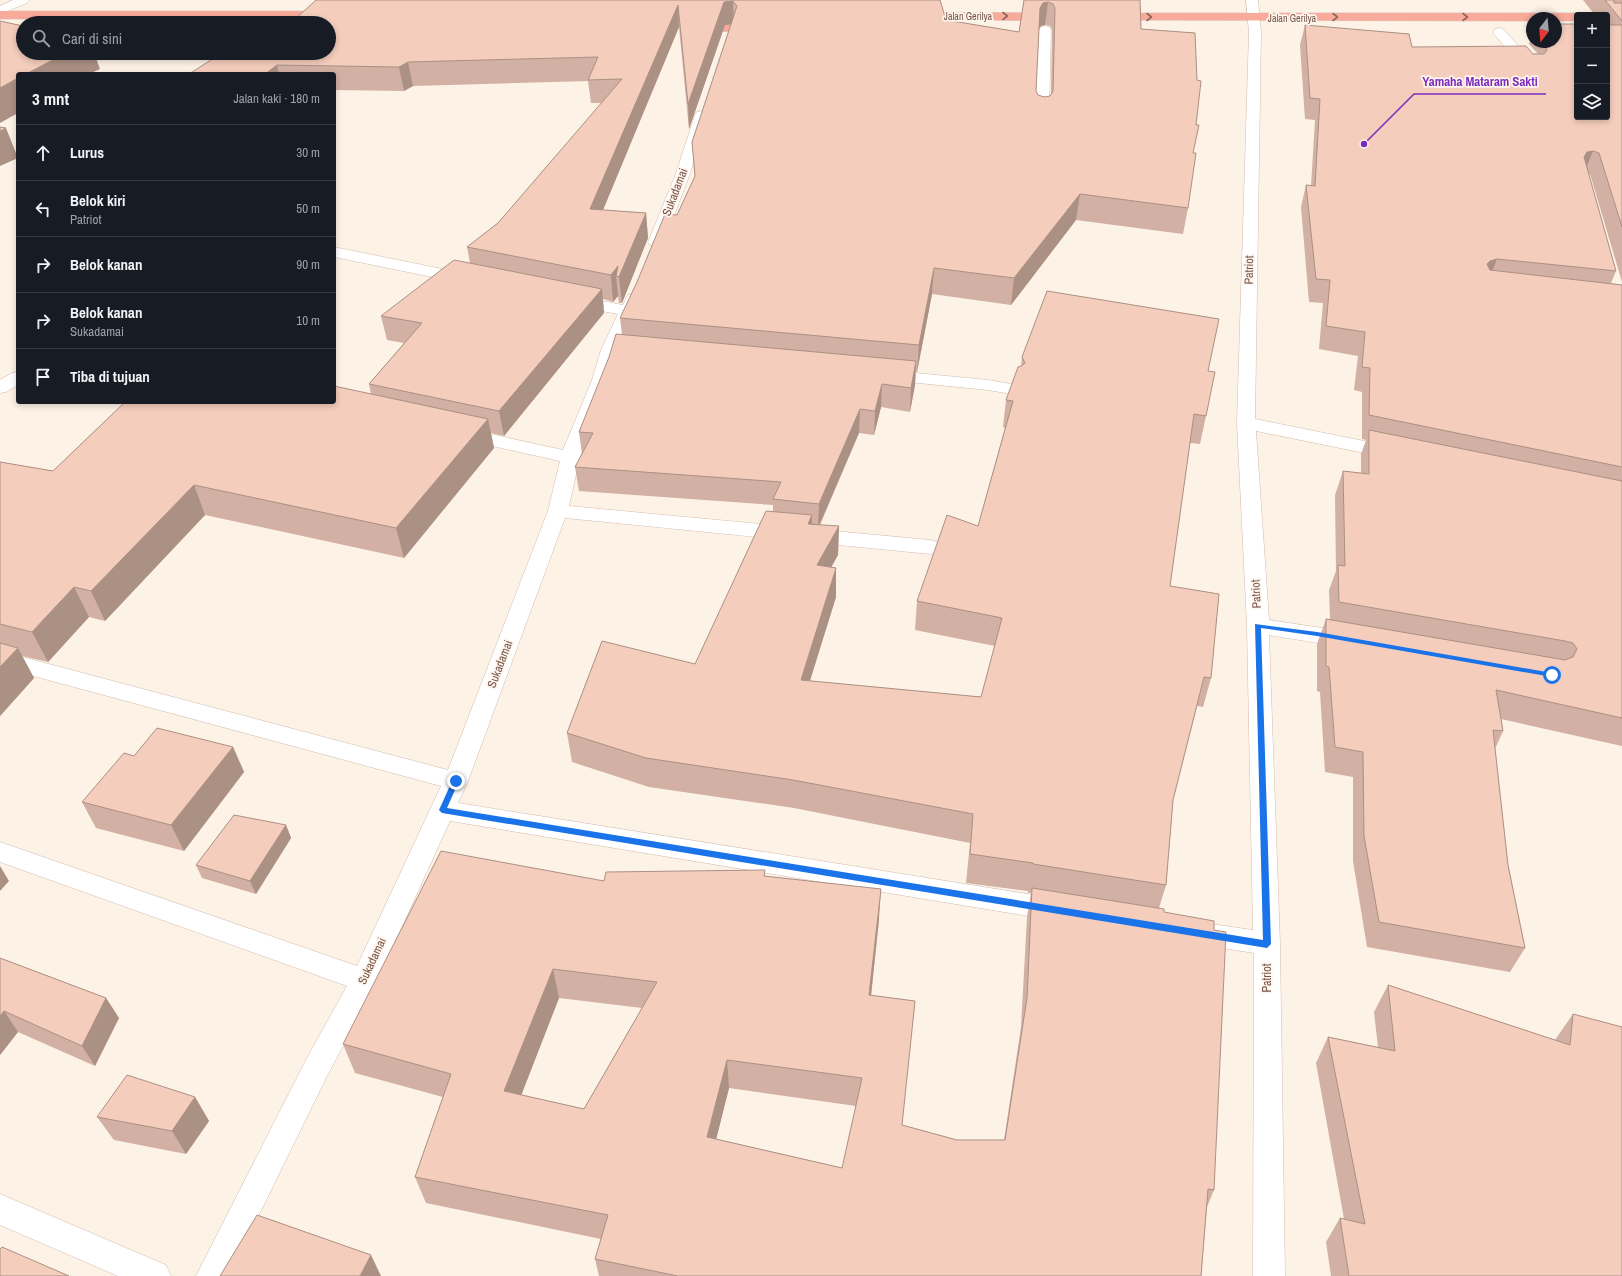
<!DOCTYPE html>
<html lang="id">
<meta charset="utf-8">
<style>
:root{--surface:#171b24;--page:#242831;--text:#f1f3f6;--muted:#9ea1a6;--line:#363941}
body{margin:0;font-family:"Archivo Narrow",sans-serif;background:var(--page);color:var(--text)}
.controls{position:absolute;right:12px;top:12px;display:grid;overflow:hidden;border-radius:4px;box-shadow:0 2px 6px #0003}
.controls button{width:36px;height:36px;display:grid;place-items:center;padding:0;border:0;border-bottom:1px solid var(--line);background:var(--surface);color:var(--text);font:20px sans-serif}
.compass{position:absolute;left:1526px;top:12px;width:36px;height:36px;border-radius:50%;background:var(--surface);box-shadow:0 2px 6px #0003;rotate:196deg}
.stop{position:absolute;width:12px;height:12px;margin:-9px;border:3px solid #1a73e8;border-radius:50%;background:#fff}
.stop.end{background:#1a73e8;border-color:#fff;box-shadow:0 1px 4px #0008}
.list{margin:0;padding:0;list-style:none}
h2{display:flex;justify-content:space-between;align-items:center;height:52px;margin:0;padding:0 16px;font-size:17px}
h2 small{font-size:13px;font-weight:400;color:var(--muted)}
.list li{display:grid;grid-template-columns:26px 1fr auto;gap:12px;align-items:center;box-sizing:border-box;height:56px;padding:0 16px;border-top:1px solid var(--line)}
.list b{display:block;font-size:15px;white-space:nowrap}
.list p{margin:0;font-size:13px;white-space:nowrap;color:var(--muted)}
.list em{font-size:13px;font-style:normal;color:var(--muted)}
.icon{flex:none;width:22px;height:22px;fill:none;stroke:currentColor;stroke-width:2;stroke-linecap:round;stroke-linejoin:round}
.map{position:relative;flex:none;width:1622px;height:1276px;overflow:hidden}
.search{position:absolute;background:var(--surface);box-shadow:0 2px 6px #0003;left:16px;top:16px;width:320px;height:44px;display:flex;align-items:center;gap:10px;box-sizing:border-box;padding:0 14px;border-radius:22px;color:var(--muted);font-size:15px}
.panel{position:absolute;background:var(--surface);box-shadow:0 2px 6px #0003;left:16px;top:72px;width:320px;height:332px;border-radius:4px}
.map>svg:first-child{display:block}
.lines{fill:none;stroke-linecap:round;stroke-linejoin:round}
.minor-casing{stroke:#d2bbae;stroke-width:1}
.highway-casing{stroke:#d9cfcc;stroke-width:1}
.minor{fill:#fff;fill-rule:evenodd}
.highway{fill:#f9ab9b;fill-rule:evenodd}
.wall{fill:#d2b0a3;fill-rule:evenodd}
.shaded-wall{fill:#ab9084}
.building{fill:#f4cdbd;stroke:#ab9084;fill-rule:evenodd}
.oneway{stroke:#92665a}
.route{fill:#1a73e8}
.labels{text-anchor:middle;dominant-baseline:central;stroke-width:3.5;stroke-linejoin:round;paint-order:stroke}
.far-street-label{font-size:10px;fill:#78554a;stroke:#fff6ed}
.street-label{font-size:12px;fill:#78554a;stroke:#fff6ed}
.leader{fill:none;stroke:#7b2cbf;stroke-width:1.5}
.callout-dot{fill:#7b2cbf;stroke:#fff6ed;stroke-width:1.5}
.callout-label{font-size:13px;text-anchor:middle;font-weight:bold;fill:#7b2cbf;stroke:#fff6ed;stroke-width:3.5;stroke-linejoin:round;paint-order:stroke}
</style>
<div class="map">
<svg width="1622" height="1276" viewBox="0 0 1622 1276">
<rect width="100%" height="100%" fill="#fdf2e6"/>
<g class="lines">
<defs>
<g id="minor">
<path d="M13 0H29L27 3 0 14V6Z"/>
<path d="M1246 0H1258L1261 32 1255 419 1394 447 1401 449 1404 453 1401 457 1394 459 1256 431 1269 620 1349 632 1357 635 1360 640 1357 645 1349 648 1269 635 1280 944 1285 1276H1253L1254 953 1197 944 1188 941 1184 933 1188 925 1197 922 1253 930 1247 626 1237 423 1249 32Z"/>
<path d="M1045 26 1049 27 1051 30 1049 115 1047 118 1042 119 1037 118 1035 115 1039 30 1041 27Z"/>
<path d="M1499 28 1503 29 1535 64 1536 67 1535 70H1525L1495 35 1493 32 1495 29Z"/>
<path d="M702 111 707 112 709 115 689 176 664 242 662 245 656 247 650 245 648 242 675 176 695 115 697 112Z"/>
<path d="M334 247 467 274 473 276 475 279 473 282 467 284 334 257Z"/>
<path d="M634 294 640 295 642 299 619 350 610 380 580 457 569 506 930 540 937 542 940 547 937 552 930 554 565 518 468 781 458 803 1059 899 1068 902 1072 910 1068 918 1059 921 450 821 374 988 327 1076 229 1276H196L307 1058 347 986 0 862V842L357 966 441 786 0 667V651L448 770 548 511 560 461 456 438 454 434 456 430 463 428 563 450 592 380 601 350 618 314 569 305 567 301 569 297 575 296 623 305 628 295Z"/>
<path d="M885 370 988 380 1017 385 1020 389 1017 393 1011 394 988 390 879 379 876 375 879 371Z"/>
<path d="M18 372V385L6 392 0 393V380L12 373Z"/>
<path d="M0 1194 166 1265 171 1276H118L0 1225Z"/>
</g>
<g id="highway">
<path d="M0 11H329L333 12 335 15 333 18 329 19H0Z"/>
<path d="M915 12 1051 13 1055 14 1057 17 1055 20 1051 21 911 19 909 16 911 13Z"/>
<path d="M1111 13H1577L1582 15H1577V21H1556V18H1532V21L1107 20 1105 17 1107 14Z"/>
<path d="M693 24H759L763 25 765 28 763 31 759 32 689 31 687 28 689 25Z"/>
</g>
</defs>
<use href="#minor" class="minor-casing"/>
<use href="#highway" class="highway-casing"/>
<use href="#minor" class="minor"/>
<use href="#highway" class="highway"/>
</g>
<g class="wall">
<path d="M316 0H940L946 20 1019 32 1024 0H1140L1141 29 1193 153 1188 208 1183 234 1076 220 1011 305 932 294 917 372H916L915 385 910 412 881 407 874 435 859 433 820 525 839 526 838 555 831 567 836 568V597L810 681 981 697 995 646 915 630 917 601 978 526 1005 428 1003 427 1006 400 1021 367 1022 357 1208 371 1206 416 1200 444 1190 443 1170 586 1211 678 1203 707 1197 706 1173 800 1166 885 1159 908 1164 912 1214 1190 1207 1207 1201 1276H599L595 1259 601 1239 426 1203 415 1177 443 1097 355 1073 343 1044 604 881 765 876 879 919 871 996 902 1125 957 1140H1004L1021 1027 1027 917 1031 893H1028V891L966 883 970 843 794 808 649 787 572 762 567 733 695 664 773 512V505L579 491 575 467 582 454 579 432 622 335 620 318 677 215 695 178 692 142 731 24 725 25 689 129 679 27 603 210 646 213 648 238 622 303H619L618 296 613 302 603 299 604 313 504 436 491 433 494 448 404 558 205 515 105 621 89 617 48 662 22 656 34 678 0 716V462L53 471 123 404 122 402H334L371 394 369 384 404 343 387 340 381 316 470 263 467 247 498 223 602 103H591L588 81 413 86 404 91 334 90V74H189L329 53ZM1045 25 1050 26 1052 30 1051 94 1050 96 1044 97 1038 95 1036 91 1039 28 1041 26ZM559 998 642 1008 584 1109 521 1095ZM729 1088 856 1106 842 1168 716 1139Z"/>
<path d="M1583 0H1622V282L1590 174H1589L1616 271 1611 283 1622 285V746L1501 719 1503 731 1495 749 1508 865 1525 948 1510 972 1367 947 1353 861V777L1325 772 1320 692 1317 691V644L1326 619H1330L1329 590 1336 571 1335 495 1343 471 1361 473V454L1366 440 1362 439V392L1354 390 1358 356 1319 349 1323 303 1309 302 1301 207 1306 185 1311 186 1315 120 1305 119 1300 45 1305 25 1412 47 1538 54 1529 44 1532 36V42H1556L1607 117V15H1595Z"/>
<path d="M233 747 244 772 184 851 96 828 82 802 134 756Z"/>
<path d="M286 825 291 838 256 894 202 878 196 865Z"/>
<path d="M0 958 106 998 119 1018 95 1066 18 1032 0 1055Z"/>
<path d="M1388 985 1555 1040 1573 1014 1622 1276H1331L1326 1242 1340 1218 1344 1219 1316 1063 1328 1037 1378 1047 1374 1012Z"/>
<path d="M195 1097 209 1121 186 1154 114 1140 97 1117Z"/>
</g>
<g class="shaded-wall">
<path d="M733 1 734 24 725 25 689 129 688 104 724 2Z"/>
<path d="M1048 2 1045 25 1041 26 1038 30 1040 8 1043 3Z"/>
<path d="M678 5 679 27 593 234 590 209Z"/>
<path d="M66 53H94L100 69 89 74H26Z"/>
<path d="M408 62 413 86 404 91 399 67Z"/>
<path d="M277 65 279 74H265Z"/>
<path d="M18 78V113L0 123V88Z"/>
<path d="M6 128 18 158 0 166V131Z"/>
<path d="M1593 151 1584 173V157L1587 152Z"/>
<path d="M1080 194 1076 220 1011 305 1014 278Z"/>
<path d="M646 213 648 238 622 303 619 277 616 276 618 296 613 302 611 275 618 266Z"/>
<path d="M1497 259 1488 282 1487 264 1490 261Z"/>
<path d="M934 268 932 294 917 372 919 345Z"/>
<path d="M602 289 604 313 504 436 499 411Z"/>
<path d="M916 361 915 385 910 412 911 388Z"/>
<path d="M882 384 881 407 874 435 875 411Z"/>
<path d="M860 409 859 433 818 528 819 504Z"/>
<path d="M488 419 494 448 404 558 396 528Z"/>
<path d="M194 485 205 515 105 621 91 591Z"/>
<path d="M812 515V544L808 524Z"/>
<path d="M839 526 838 555 817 593V565Z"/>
<path d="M836 568V597L801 709V680Z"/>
<path d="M74 587 89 617 48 662 32 632Z"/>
<path d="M18 648 34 678 0 716V667Z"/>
<path d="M233 747 244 772 184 851 171 825Z"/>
<path d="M286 825 291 838 256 894 250 881Z"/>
<path d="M0 866 9 881 0 891Z"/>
<path d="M881 889 879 919 868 1024 869 995Z"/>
<path d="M553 969 559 998 512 1119 504 1091Z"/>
<path d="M106 998 119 1018 95 1066 82 1046Z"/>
<path d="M4 1011 18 1032 0 1055V1016Z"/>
<path d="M727 1060 729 1088 710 1164 707 1137Z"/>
<path d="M195 1097 209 1121 186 1154 172 1131Z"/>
<path d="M371 1255 381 1276H360Z"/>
</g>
<g class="building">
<path d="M316 0H940L946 20 1019 32 1024 0H1140L1141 29 1195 33 1197 80 1201 81 1196 125H1199L1193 153H1196L1188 208 1080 194 1014 278 934 268 919 345 620 318 637 282 665 214 677 215 695 176 692 142 737 6 733 1 724 2 688 104 678 5 590 209 646 213 619 277 616 276 618 266 611 275 467 247 498 223 622 79 588 80 598 57 408 62 399 67 277 65 265 74H189L222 53H329V23H291ZM1048 2 1053 4 1055 8 1053 91 1050 96 1044 97 1038 95 1036 91 1040 8 1043 3Z"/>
<path d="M1605 0H1614V3H1622V21Z"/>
<path d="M0 21 23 26V53H66L26 74H18V78L0 88Z"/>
<path d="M1556 24H1577V117H1607V25H1622V227L1599 153 1593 151 1587 152 1584 157 1616 271 1497 259 1490 261 1487 264 1490 270 1622 285V467L1369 415 1370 368 1362 367 1365 332 1326 326 1330 280 1316 279 1306 185 1315 186 1320 99 1310 98 1305 25 1409 34 1412 47 1526 46 1533 54H1544L1547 50 1545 45H1555L1552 42H1556Z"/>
<path d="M0 127 6 128 0 131Z"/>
<path d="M454 260 602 289 499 411 369 384 422 323 381 316Z"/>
<path d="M1047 291 1219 319 1208 371 1215 372 1206 416 1194 414 1170 586 1219 594 1211 678 1204 677 1173 800 1166 885 1033 864V863L970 854 973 814 793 780 646 758 567 733 602 641 695 664 766 511 812 515 808 524 839 526 817 565 836 568 801 680 981 697 1002 618 917 601 947 515 978 526 1013 401 1006 400 1018 367 1021 366 1025 363 1022 357Z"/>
<path d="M616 334 916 361 911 388 882 384 875 411 860 409 819 504 773 499 781 482 575 467 593 433 579 432 609 357Z"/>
<path d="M334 386 488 419 396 528 194 485 91 591 74 587 32 632 0 624V462L53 471 125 402H334Z"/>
<path d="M1369 430 1622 481V718L1496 690 1503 731 1493 730 1508 865 1525 948 1379 922 1364 836 1363 752 1335 747 1329 667 1326 666V619L1565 660 1573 657 1577 649 1573 643 1565 641 1339 602 1338 565 1345 566 1343 471 1369 474Z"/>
<path d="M0 643 18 648 0 667Z"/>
<path d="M157 728 233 747 171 825 82 802 124 753 134 756Z"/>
<path d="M234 815 286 825 250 881 196 865Z"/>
<path d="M441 851 604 881 606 872 765 870 764 876 881 889 869 995 915 1001 902 1125 957 1140H1005L1027 998 1032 888 1164 909V912L1214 921V930L1226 932 1214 1190 1208 1189 1201 1276H678L595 1259 608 1215 415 1177 451 1074 343 1044ZM553 969 657 982 584 1109 504 1091ZM727 1060 862 1078 842 1168 707 1137Z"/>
<path d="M0 958 106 998 82 1046 4 1011 0 1016Z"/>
<path d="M1388 985 1570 1045 1573 1014 1622 1027V1276H1349L1340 1218 1365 1224 1328 1037 1395 1051Z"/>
<path d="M127 1075 195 1097 172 1131 97 1117Z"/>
<path d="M257 1215 371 1255 360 1276H220Z"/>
<path d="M2 1247 69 1276H0V1249Z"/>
</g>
<defs><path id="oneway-chevron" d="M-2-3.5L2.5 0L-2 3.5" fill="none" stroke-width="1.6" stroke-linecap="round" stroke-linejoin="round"/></defs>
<g class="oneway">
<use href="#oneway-chevron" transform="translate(1005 16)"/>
<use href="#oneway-chevron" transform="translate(1149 17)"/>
<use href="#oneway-chevron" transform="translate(1335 17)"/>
<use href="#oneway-chevron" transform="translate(1465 17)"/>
</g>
<path class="route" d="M1255 624 1317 632 1552 673 1556 675 1552 677 1317 636 1261 628 1271 944 1267 948 442 813 439 810 453 779 456 778 459 781 447 808 1263 940Z"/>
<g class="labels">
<g class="far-street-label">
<text x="968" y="16">Jalan Gerilya</text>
<text x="1292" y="18">Jalan Gerilya</text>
</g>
<g class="street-label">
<text transform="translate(675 192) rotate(-69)">Sukadamai</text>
<text transform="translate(1249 270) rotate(-89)">Patriot</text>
<text transform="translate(1256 594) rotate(-93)">Patriot</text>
<text transform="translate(500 664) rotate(-69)">Sukadamai</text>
<text transform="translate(372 961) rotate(-65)">Sukadamai</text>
<text transform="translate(1267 978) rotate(-90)">Patriot</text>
</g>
</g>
<path class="leader" d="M1364 144L1414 94H1546"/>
<circle class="callout-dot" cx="1364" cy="144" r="4"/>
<g class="callout-label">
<text x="1480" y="86">Yamaha Mataram Sakti</text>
</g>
</svg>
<div class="controls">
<button>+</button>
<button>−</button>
<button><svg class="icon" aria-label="layers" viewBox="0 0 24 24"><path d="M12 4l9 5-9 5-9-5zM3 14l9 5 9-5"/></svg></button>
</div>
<svg class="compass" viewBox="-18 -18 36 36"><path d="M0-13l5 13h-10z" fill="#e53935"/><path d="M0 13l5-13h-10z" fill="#9ea1a6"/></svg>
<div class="stop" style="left:1552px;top:675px"></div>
<div class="stop end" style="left:456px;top:781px"></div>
<div class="search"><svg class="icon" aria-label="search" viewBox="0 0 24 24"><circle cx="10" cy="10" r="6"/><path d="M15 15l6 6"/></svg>Cari di sini</div>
<section class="panel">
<h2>3 mnt<small>Jalan kaki · 180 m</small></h2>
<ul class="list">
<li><svg class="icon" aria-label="ahead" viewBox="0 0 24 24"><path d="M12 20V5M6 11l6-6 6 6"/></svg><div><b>Lurus</b></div><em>30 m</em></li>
<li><svg class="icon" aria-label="left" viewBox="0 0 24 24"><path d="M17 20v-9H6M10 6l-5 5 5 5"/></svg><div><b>Belok kiri</b><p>Patriot</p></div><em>50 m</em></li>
<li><svg class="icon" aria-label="right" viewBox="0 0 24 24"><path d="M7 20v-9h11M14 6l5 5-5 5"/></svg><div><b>Belok kanan</b></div><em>90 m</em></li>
<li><svg class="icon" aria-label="right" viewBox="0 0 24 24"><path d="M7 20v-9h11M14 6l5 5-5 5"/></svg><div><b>Belok kanan</b><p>Sukadamai</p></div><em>10 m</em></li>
<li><svg class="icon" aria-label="arrive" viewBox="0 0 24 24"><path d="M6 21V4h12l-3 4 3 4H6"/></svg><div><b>Tiba di tujuan</b></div></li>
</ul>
</section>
</div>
